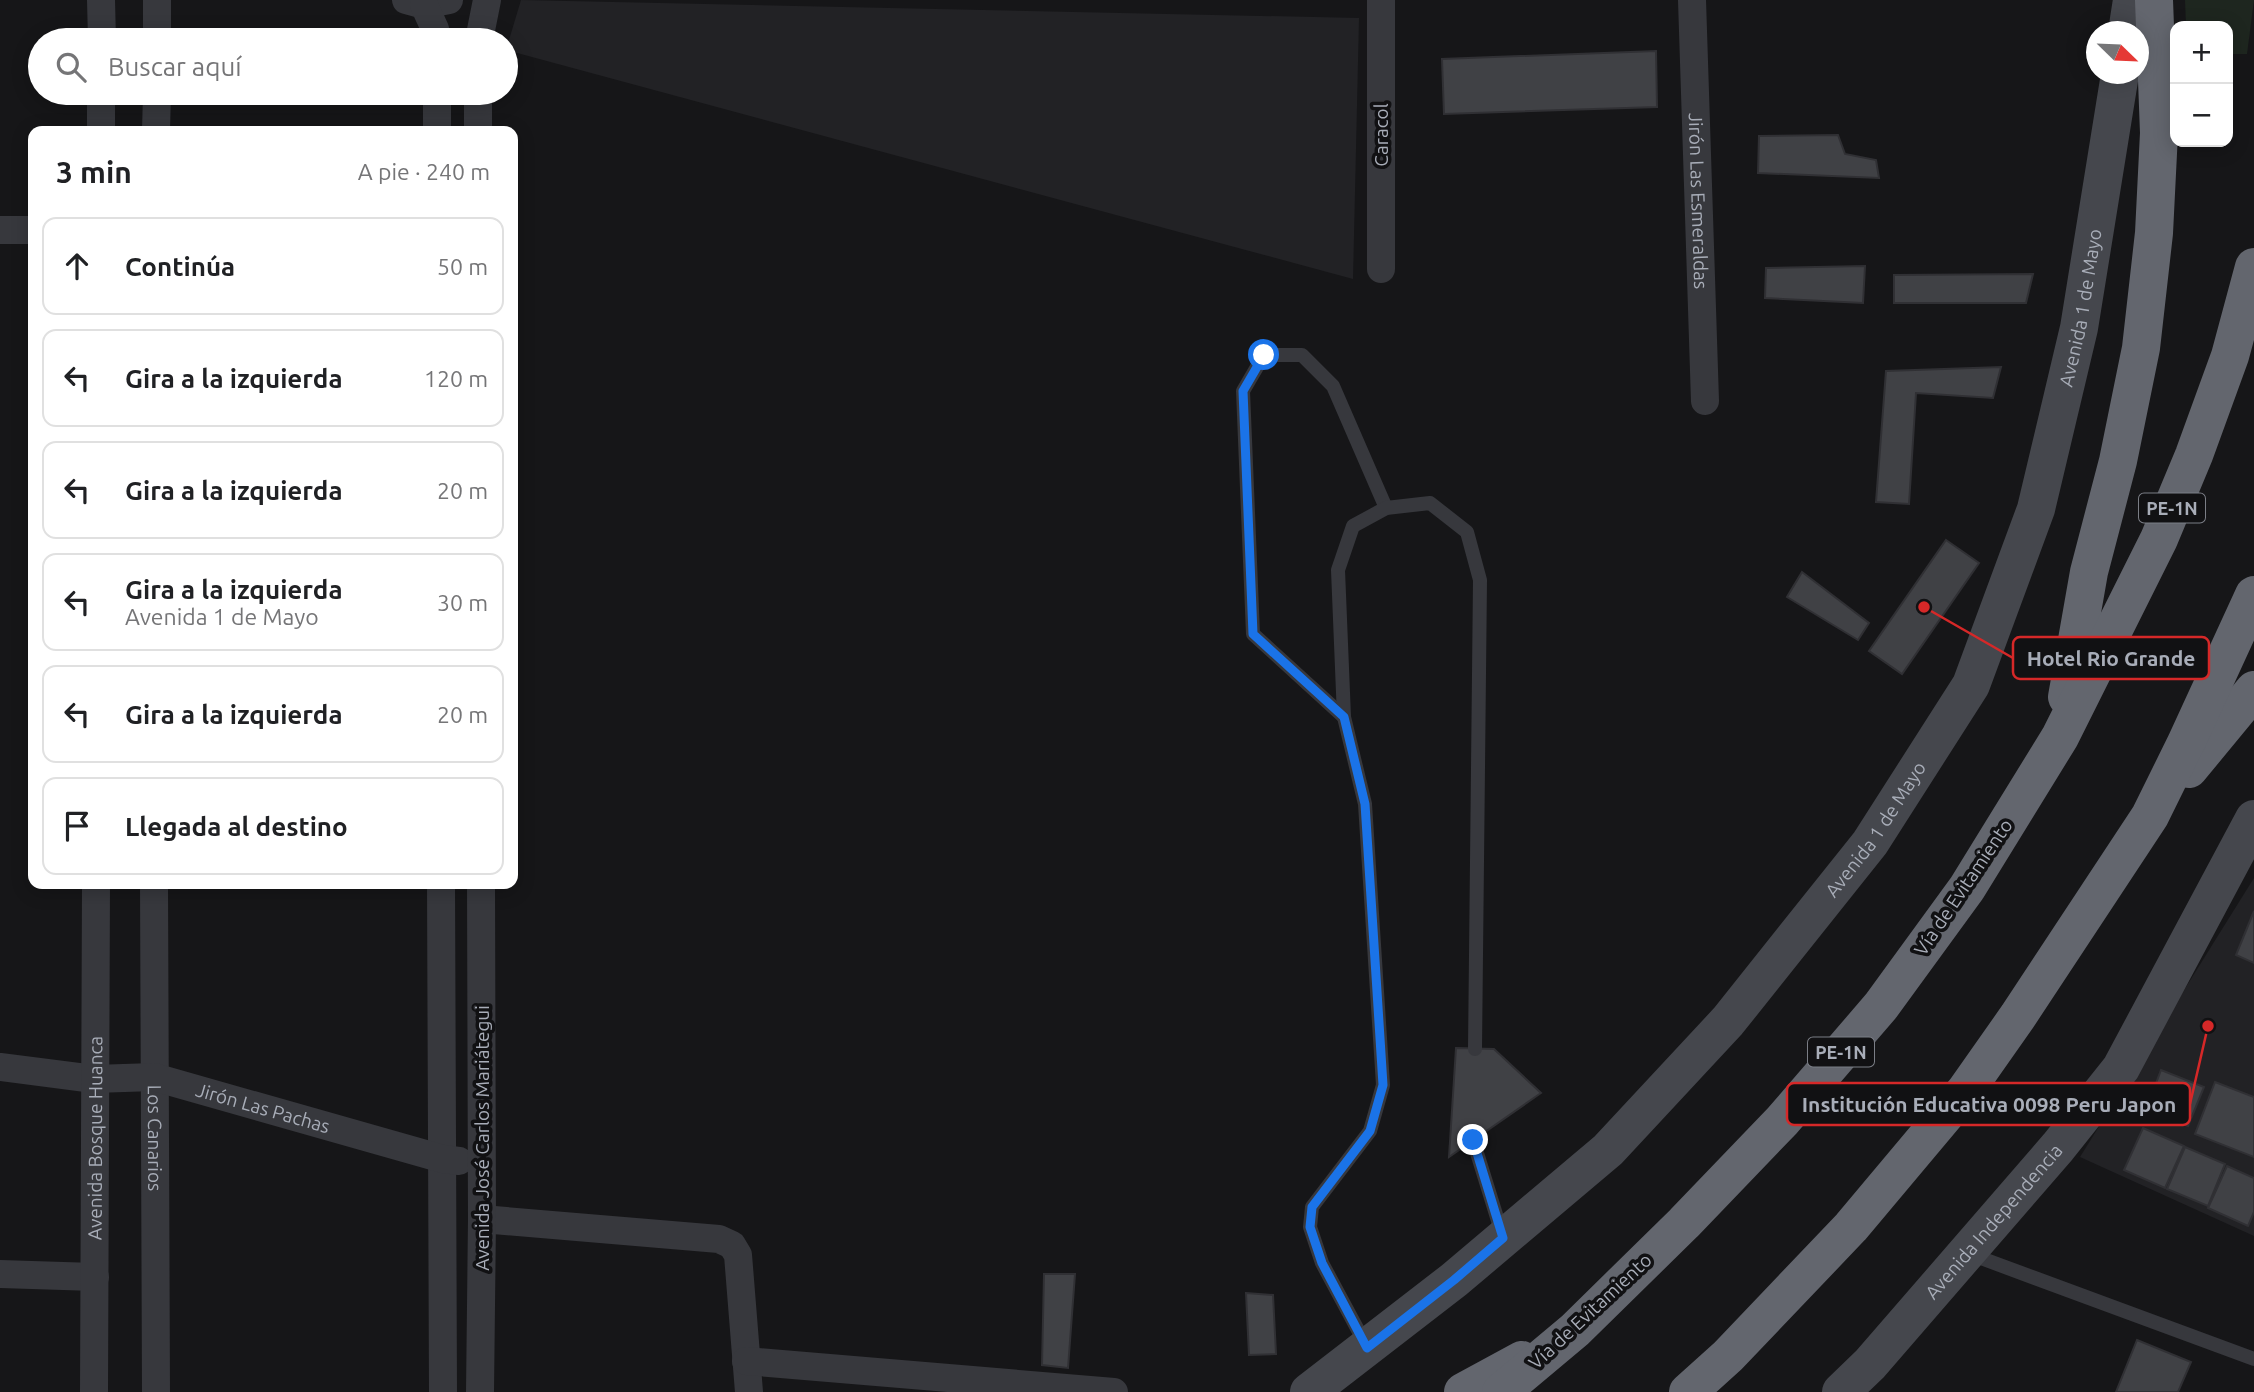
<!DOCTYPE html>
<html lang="es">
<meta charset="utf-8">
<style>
:root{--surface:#fff;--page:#f6f6f6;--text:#202124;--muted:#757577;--line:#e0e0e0}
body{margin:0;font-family:Ubuntu,sans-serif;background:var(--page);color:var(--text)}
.controls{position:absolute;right:21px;top:21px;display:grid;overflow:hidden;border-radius:14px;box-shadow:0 4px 18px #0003}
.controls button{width:63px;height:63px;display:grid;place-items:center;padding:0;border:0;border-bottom:2px solid var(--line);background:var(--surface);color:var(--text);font:35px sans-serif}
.compass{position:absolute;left:2086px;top:21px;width:63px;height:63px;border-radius:50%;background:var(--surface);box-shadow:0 4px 18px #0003;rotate:113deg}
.stop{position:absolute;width:21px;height:21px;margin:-16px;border:5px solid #1a73e8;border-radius:50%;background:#fff}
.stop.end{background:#1a73e8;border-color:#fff;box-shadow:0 2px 7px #0008}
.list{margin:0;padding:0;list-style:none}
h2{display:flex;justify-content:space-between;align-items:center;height:91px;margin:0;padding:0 28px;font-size:30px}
h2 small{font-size:23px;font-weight:400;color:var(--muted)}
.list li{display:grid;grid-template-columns:46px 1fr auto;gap:21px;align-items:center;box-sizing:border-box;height:98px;margin:0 14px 14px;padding:0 14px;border:2px solid var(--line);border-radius:14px}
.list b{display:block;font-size:26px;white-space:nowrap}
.list p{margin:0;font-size:23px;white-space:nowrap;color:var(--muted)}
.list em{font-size:23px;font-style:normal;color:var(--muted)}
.icon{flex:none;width:38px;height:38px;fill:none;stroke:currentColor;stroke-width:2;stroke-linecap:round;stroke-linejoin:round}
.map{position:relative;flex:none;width:2254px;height:1392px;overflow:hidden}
.search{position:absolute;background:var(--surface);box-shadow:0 4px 18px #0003;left:28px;top:28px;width:490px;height:77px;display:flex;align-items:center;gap:18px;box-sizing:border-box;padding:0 24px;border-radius:38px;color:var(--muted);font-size:26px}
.panel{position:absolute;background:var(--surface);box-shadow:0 4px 18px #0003;left:28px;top:126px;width:490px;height:763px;border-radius:14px}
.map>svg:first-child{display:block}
.built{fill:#222225}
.green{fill:#1e261f}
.building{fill:#404145;stroke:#303034;stroke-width:2}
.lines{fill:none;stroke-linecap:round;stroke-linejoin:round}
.lane{stroke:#37383d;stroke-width:14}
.street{stroke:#37383d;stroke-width:28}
.secondary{stroke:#45474d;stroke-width:38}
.highway{stroke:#63666e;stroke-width:38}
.route{stroke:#1a73e8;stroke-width:9}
.labels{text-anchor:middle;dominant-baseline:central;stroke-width:7;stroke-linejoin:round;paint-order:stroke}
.shield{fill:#111113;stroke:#7b7e86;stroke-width:2}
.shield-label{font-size:18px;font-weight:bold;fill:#a8adb8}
.street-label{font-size:19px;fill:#a8adb8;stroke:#111113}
.leader{fill:none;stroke:#d62828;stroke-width:2.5}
.callout-dot{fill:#d62828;stroke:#111113;stroke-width:2.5}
.callout{fill:#111113;stroke:#d62828;stroke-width:2.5}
.callout-label{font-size:21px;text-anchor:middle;font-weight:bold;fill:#a8adb8}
</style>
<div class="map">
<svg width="2254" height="1392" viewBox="0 0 2254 1392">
<rect width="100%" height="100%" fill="#161618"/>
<g class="built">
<path d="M521 0 1359 18 1353 279 506 50Z"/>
<path d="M2254 878V1236L2080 1157Z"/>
</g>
<path class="green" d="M2185 0H2254L2247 54H2228V26H2186Z"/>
<g class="building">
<path d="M1656 51 1657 107 1444 114 1442 59Z"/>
<path d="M1838 135 1845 154 1876 160 1879 178 1758 173 1759 136Z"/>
<path d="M1865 266 1863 303 1765 298 1766 268Z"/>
<path d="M2033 274 2026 303H1894V275Z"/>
<path d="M2001 367 1993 398 1916 393 1909 504 1876 502 1886 371Z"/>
<path d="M1946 540 1979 563 1902 674 1869 651Z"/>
<path d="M1802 572 1869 623 1858 640 1787 597Z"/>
<path d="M2254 911V963L2236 955Z"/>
<path d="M1456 1048 1494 1049 1541 1093 1449 1157Z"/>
<path d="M2161 1070 2204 1087 2188 1126 2146 1110Z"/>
<path d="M2215 1082 2254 1097V1157L2195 1134Z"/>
<path d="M2143 1128 2184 1146 2165 1188 2124 1170Z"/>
<path d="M2185 1147 2225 1164 2208 1206 2167 1189Z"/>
<path d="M2227 1166 2254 1178V1212L2248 1226 2208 1208Z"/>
<path d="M1044 1274H1075L1068 1368 1042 1365Z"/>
<path d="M1246 1293 1273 1295 1276 1354 1249 1355Z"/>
<path d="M2137 1340 2191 1362 2178 1392H2116Z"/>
</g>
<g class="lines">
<g class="lane">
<path d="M1344 717 1253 634 1243 391 1264 355H1302L1333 386 1386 508"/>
<path d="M1473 1140 1503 1237"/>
<path d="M1970 1254 2254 1359"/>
<path d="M1366 1345 1322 1263 1310 1227 1312 1207 1370 1131 1383 1085 1365 804 1344 717 1338 570 1353 526 1386 508 1430 503 1467 532 1480 580 1475 1049"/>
</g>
<g class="street">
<path d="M101 0 102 40"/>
<path d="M406 0 424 5 449 0"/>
<path d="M1381 0V269"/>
<path id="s1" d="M1692 0 1705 401"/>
<path d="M424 5 435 29 437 40"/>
<path d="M157 40V0"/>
<path d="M479 40 487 0"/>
<path d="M478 93V131"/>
<path d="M101 131V93"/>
<path d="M156 131 157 93"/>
<path d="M437 131V93"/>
<path d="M0 230H33"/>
<path id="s2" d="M154 884 156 1392"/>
<path d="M441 884 443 1392"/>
<path id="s3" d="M0 1067 94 1079 154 1077 443 1159 459 1161"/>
<path d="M482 1219 719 1239 732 1245 738 1255 749 1392"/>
<path d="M0 1274 95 1277"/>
<path d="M746 1361 1114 1392"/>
<path id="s4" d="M94 1392 96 884"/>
<path d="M480 1392 482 1219 481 884"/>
</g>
<g class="secondary">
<path d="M2127 32 2132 0"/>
<path id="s5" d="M1309 1392 1454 1280 1608 1150 1728 1021 1870 843 1971 685 2036 509 2079 328 2120 74"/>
<path id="s6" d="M1841 1392 1870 1364 2058 1147 2121 1068 2254 819"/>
</g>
<g class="highway">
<path d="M2067 697 2089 572 2118 461 2141 348 2154 233 2159 133 2154 0"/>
<path d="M2189 769 2254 690"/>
<path d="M1463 1392 1522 1360"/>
<path d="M1501 1392 1575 1330 1684 1223 1782 1121 1881 1006 1967 888 2060 737 2159 539 2194 455 2230 356 2254 267"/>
<path d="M1688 1392 1728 1356 1851 1227 1966 1090 2018 1016 2150 816 2186 743 2254 595"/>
</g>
</g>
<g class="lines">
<path class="route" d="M1264 355 1243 391 1253 634 1344 717 1365 804 1383 1085 1370 1131 1312 1207 1310 1227 1322 1263 1367 1348 1454 1280 1503 1238 1473 1140"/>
</g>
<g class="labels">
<g class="shield">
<rect x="2139" y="493.5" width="66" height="29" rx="5"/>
<rect x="1808" y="1037.5" width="66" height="29" rx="5"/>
</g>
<g class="shield-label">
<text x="2172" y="508">PE-1N</text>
<text x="1841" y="1052">PE-1N</text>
</g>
<g class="street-label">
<text transform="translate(1381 135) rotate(-90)">Caracol</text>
<text stroke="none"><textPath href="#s1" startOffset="201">Jirón Las Esmeraldas</textPath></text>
<text stroke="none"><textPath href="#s5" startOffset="1370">Avenida 1 de Mayo</textPath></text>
<text stroke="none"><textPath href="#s5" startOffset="803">Avenida 1 de Mayo</textPath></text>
<text transform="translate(1963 887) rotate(-56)">Vía de Evitamiento</text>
<text stroke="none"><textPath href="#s3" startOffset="268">Jirón Las Pachas</textPath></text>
<text stroke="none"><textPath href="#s4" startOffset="254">Avenida Bosque Huanca</textPath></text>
<text stroke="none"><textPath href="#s2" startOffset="254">Los Canarios</textPath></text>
<text transform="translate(482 1138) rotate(-90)">Avenida José Carlos Mariátegui</text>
<text stroke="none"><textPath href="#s6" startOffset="229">Avenida Independencia</textPath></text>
<text transform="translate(1590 1311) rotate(-43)">Vía de Evitamiento</text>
</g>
</g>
<path class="leader" d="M1924 607L2013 658M2208 1026L2190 1104"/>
<g class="callout-dot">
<circle cx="1924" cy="607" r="7"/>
<circle cx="2208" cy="1026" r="7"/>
</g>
<g class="callout">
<rect x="2013" y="637" width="196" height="42" rx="7"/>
<rect x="1787" y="1083" width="403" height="42" rx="7"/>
</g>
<g class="callout-label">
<text x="2111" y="666">Hotel Rio Grande</text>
<text x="1989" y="1112">Institución Educativa 0098 Peru Japon</text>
</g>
</svg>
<div class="controls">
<button>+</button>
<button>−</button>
</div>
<svg class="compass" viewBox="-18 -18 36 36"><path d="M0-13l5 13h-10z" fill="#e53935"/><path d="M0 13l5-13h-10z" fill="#757577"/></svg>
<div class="stop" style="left:1264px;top:355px"></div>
<div class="stop end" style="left:1473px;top:1140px"></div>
<div class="search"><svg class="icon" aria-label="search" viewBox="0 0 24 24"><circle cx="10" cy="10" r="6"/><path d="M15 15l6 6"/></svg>Buscar aquí</div>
<section class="panel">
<h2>3 min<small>A pie · 240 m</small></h2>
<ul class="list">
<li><svg class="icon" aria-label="ahead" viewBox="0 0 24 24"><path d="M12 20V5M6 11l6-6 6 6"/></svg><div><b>Continúa</b></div><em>50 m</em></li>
<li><svg class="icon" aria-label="left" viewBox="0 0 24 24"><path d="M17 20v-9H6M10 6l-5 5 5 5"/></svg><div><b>Gira a la izquierda</b></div><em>120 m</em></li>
<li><svg class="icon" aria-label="left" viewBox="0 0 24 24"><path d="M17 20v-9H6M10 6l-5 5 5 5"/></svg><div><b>Gira a la izquierda</b></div><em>20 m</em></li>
<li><svg class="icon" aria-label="left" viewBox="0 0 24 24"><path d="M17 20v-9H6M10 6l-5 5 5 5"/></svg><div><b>Gira a la izquierda</b><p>Avenida 1 de Mayo</p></div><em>30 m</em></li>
<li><svg class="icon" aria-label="left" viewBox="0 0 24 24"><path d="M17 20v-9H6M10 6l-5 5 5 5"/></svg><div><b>Gira a la izquierda</b></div><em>20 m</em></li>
<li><svg class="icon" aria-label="arrive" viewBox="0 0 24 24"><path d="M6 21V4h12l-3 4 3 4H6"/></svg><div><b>Llegada al destino</b></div></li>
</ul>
</section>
</div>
